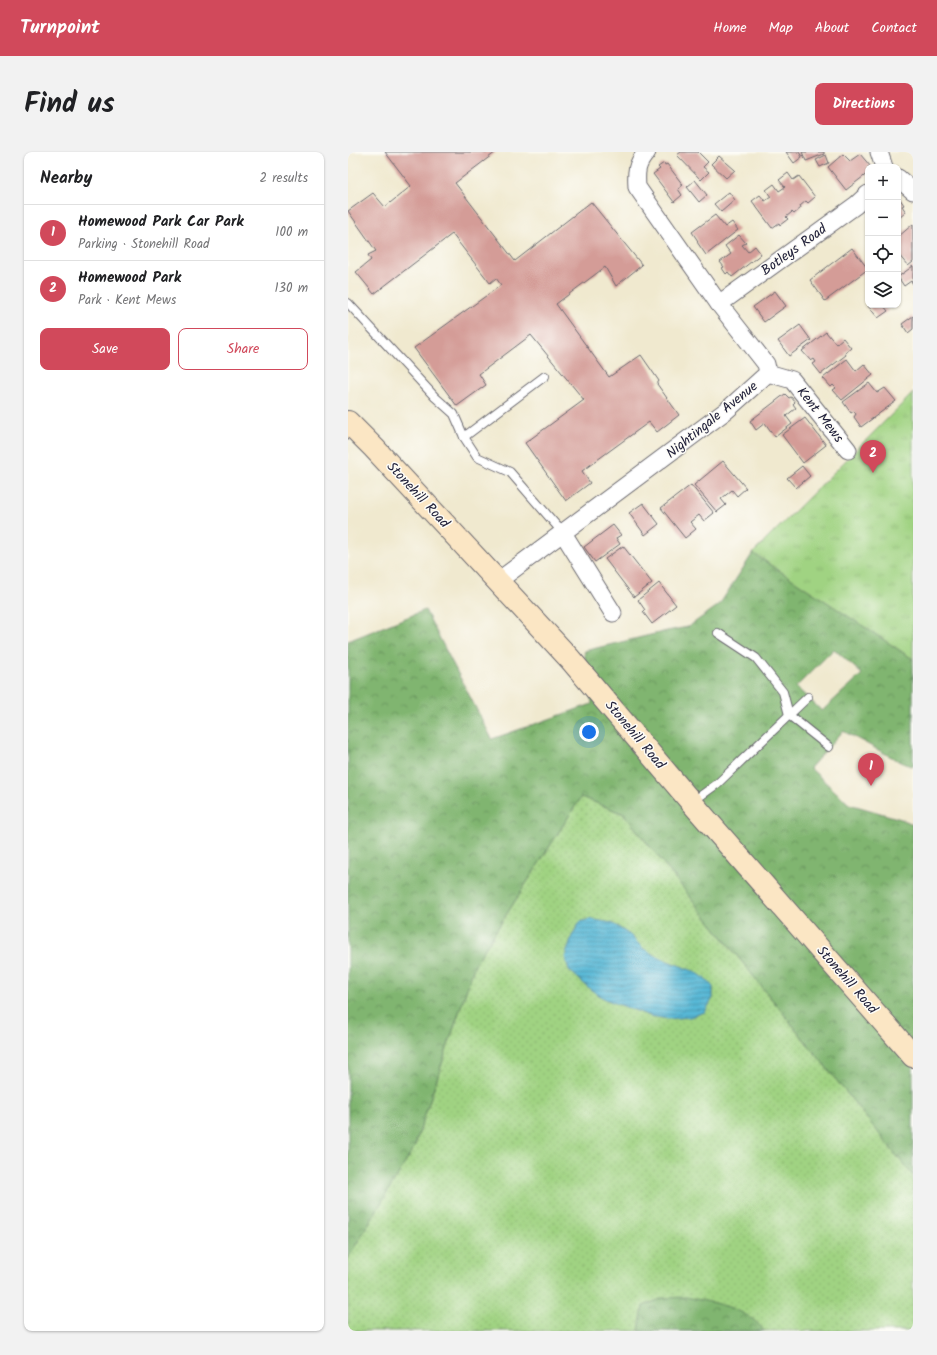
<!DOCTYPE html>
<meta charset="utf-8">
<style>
:root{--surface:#fff;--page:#f2f2f2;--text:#202124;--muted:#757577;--line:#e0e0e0;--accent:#d1495b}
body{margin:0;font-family:Kalam,sans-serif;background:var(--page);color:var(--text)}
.controls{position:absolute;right:12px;top:12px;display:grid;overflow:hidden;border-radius:8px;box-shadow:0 1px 3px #0004}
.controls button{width:36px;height:36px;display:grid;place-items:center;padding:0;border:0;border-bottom:1px solid var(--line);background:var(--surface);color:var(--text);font:20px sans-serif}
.you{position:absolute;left:241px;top:580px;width:14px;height:14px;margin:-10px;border:3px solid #fff;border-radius:50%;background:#1a73e8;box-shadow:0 0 0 6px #1a73e833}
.badge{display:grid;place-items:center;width:26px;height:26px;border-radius:50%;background:var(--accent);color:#fff;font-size:13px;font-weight:700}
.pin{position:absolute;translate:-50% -33px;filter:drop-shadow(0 1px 2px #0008)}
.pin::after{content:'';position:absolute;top:21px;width:14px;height:12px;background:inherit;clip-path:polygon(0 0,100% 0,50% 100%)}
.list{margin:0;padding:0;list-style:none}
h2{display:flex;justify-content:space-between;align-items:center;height:52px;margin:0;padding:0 16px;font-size:17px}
h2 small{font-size:13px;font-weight:400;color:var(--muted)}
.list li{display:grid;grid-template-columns:26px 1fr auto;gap:12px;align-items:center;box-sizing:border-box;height:56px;padding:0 16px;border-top:1px solid var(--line)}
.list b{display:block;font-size:15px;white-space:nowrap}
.list p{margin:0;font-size:13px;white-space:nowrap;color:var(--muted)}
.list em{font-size:13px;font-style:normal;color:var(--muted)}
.actions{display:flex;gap:8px;padding:12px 16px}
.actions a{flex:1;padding:9px 0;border:1px solid var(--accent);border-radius:8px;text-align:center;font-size:14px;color:var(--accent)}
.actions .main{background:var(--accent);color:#fff}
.icon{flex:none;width:22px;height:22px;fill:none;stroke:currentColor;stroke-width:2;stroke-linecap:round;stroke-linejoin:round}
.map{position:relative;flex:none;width:565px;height:1179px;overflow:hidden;border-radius:8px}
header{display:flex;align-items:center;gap:24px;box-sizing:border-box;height:56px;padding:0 20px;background:var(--accent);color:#fff}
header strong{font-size:19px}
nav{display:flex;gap:22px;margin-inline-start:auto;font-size:14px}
.intro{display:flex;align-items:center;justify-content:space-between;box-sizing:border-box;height:96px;padding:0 24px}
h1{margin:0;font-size:28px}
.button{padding:10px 18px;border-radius:8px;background:var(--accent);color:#fff;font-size:14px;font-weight:700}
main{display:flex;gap:24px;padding:0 24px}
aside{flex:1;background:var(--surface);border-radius:8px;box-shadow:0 1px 3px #0004}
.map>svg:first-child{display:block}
.grass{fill:url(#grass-dots);stroke:#617a5e}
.forest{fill:url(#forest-crowns);stroke:#516c56;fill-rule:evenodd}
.park{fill:url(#park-tufts);stroke:#617a5e}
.water{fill:url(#water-rules);stroke:#3c6c88}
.building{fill:#d49c97}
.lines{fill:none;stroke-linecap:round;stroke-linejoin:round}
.lane-casing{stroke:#6a686f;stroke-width:10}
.street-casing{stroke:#6a686f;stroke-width:19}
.secondary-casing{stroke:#6a686f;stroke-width:24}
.lane{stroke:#fff;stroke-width:8}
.street{stroke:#fff;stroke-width:17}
.secondary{stroke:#fbe6c4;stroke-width:22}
.labels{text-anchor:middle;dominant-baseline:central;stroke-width:3;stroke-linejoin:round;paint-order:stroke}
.street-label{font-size:14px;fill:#22223b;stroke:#fdfcf7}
</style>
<header>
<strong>Turnpoint</strong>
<nav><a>Home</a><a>Map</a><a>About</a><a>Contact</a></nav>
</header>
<div class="intro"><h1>Find us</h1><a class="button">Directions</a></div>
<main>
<aside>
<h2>Nearby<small>2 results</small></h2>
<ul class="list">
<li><span class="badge">1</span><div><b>Homewood Park Car Park</b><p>Parking · Stonehill Road</p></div><em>100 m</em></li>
<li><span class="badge">2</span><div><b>Homewood Park</b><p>Park · Kent Mews</p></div><em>130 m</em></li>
</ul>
<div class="actions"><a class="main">Save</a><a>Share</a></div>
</aside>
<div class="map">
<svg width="565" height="1179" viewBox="0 0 565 1179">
<defs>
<pattern id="grass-dots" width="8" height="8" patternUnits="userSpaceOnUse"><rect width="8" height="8" fill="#a0d382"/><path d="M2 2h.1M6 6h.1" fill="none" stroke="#8ab571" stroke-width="1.8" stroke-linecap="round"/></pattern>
<pattern id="forest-crowns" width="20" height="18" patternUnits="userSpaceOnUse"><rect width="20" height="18" fill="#80b570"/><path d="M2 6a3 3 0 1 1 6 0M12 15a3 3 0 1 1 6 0" fill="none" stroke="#68935d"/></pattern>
<pattern id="park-tufts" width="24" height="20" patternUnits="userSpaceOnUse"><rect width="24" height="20" fill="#a0d382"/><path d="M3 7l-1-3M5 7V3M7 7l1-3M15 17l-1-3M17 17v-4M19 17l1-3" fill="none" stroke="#8ab571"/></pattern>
<pattern id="water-rules" width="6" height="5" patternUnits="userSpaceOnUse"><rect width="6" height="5" fill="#57b7d5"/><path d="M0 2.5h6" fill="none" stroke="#4894ae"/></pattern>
</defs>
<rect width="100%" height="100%" fill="#fdfcf7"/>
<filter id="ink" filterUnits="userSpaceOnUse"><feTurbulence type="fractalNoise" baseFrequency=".025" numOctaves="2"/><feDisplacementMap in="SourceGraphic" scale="8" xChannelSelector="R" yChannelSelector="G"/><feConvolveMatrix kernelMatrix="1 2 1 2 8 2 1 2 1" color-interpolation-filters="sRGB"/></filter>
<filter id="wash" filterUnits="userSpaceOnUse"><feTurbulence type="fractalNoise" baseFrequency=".012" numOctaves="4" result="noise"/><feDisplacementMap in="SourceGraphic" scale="16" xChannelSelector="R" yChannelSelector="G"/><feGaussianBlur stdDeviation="0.9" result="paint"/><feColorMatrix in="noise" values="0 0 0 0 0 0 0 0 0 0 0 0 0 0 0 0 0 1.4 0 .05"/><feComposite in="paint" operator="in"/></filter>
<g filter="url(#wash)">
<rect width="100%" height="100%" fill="#f0e9cf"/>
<path class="grass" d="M233 645 276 662 565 1024V1179H0V1106L66 996 127 812Z"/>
<g class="forest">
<path d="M405 401 565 507V615L551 609 495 579 462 616 501 652 553 667 565 672V1024L276 662 233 645 127 812 66 996 0 1106V489L77 458 144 587 244 552 236 499 319 479 340 475 371 453ZM486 497 514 522 474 559 448 535Z"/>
<path d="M338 1145C366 1151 399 1155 416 1179H291L295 1154 315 1146Z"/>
</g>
<path class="park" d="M565 241V507L405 401Z"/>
<path class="water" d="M242 767 264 771 282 783 296 797 312 806 348 820 359 828 365 835V846L357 860 342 865 320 867 302 864 259 848 243 838 221 818 217 805 224 784 232 770Z"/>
<g id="blocks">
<g class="building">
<path d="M37 0H148L107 31 167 109 243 50 294 113 268 134 257 115 208 152 261 225 293 203 311 229 309 232 331 263 309 280 301 270 234 319 242 331 218 349 177 291 236 248 183 183 131 222 138 233 109 254 66 196 153 133 148 126 142 131 104 82 26 142 8 120 23 108 20 103 28 99 0 59 25 41 37 55 63 34Z"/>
<path d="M333 0H350L360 10 355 15 361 20 353 28 329 3Z"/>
<path d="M438 0H451L454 5 446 11Z"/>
<path d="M454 0H476V2L458 9Z"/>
<path d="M495 2 502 9 512 2 523 15H520V21L498 38 480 15Z"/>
<path d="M478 3 481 11 472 15 468 8Z"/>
<path d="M371 4 387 18 378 26 363 12Z"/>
<path d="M316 11 317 13 319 12 335 33 330 37 334 43 326 50 305 22 312 17 310 15Z"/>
<path d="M440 21 445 28 451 24 467 45 460 51 458 49 452 54 453 56 446 62 444 60 438 65 440 67 432 73 431 71 424 76 404 49 412 43 417 49 423 45 418 38 426 32 431 39 437 35 431 28Z"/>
<path d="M347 28 359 43 351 50 339 35Z"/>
<path d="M381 40 387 48 373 60 366 52Z"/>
<path d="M552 47 556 53 554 54 558 60 550 67V49Z"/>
<path d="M367 63 377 75 384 70 390 78 358 103 349 90 350 89 344 80Z"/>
<path d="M565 72V110L560 114 550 102V85Z"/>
<path d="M391 83 398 91 394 93 400 100 407 94 413 102 384 125 380 120 378 122 374 116 376 115 372 110 383 102 377 94Z"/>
<path d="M504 96 520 117 477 149 462 128Z"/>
<path d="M565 114V132L563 129 556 134 550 125Z"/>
<path d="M427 139 438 154 416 170 405 155Z"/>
<path d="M522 153H535L540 159 530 166 520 154Z"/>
<path d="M565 164V177L560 181 554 172Z"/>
<path d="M452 173 463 188 441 204 430 189Z"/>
<path d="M478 180 488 192 495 186 503 196 497 201 498 203 473 222 465 212 468 210 466 207 463 209 454 199Z"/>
<path d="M499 207 508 219 516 212 525 223 494 248 485 238 488 236 485 233 483 235 475 226Z"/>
<path d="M521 231 529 241 537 236 548 249 513 275 506 265 508 262 506 259 503 261 495 250Z"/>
<path d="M437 242 441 246 443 245 447 250 445 252 448 256 438 264 444 272 427 285 417 271 408 278 402 269Z"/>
<path d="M457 266 478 293 455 311 434 283Z"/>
<path d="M375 309 398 336 389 344 384 338 373 347 378 353 369 360 346 333Z"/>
<path d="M454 314 462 324 448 336 439 326Z"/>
<path d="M343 333 366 361 356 369 351 363 342 370 348 377 337 386 313 356Z"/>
<path d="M295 351 311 372 297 383 281 361Z"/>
<path d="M265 373 273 383 268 386 272 392 247 410 236 395Z"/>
<path d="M275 394 304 431 286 445 257 407Z"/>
<path d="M311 431 328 453 304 472 295 460 297 458 290 448Z"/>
</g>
</g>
</g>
<g filter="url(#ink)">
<use href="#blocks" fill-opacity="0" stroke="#6a686f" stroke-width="1"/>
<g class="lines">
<defs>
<g id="lane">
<path d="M0 151 87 245 106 262 116 285 129 305 162 320 215 381"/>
<path d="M116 285 197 224"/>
<path d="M370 481 408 506 435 540 441 563 481 595"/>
<path d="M344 650 369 632 460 545"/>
</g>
<g id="street">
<path d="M531 0 536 15"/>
<path d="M550 26 565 39"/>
<path d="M371 152 508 53 520 42"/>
<path d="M420 221 444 228 500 298"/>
<path d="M215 381 265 461"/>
<path d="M150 429 379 258 420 221 418 212 371 152 289 35C288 20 288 12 299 0"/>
</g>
<path id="secondary" d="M0 270 26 296 222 507 344 651 565 904"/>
</defs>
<use href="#lane" class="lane-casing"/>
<use href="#street" class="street-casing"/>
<use href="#secondary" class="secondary-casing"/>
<use href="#lane" class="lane"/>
<use href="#street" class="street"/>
<use href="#secondary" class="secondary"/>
</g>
</g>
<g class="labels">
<g class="street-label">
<text transform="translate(446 98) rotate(-36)">Botleys Road</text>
<text transform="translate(472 263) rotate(52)">Kent Mews</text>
<text transform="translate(364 268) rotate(-39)">Nightingale Avenue</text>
<text transform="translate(70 343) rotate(47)">Stonehill Road</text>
<text transform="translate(287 583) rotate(50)">Stonehill Road</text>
<text transform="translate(499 828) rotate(49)">Stonehill Road</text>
</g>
</g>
</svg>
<div class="controls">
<button>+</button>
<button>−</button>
<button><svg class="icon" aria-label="locate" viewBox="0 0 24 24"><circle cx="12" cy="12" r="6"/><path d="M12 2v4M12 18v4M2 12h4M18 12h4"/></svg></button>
<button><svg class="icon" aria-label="layers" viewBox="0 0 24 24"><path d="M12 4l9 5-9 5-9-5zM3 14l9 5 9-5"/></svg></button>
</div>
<div class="you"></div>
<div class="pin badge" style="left:523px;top:634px">1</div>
<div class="pin badge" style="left:525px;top:321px">2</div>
</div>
</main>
